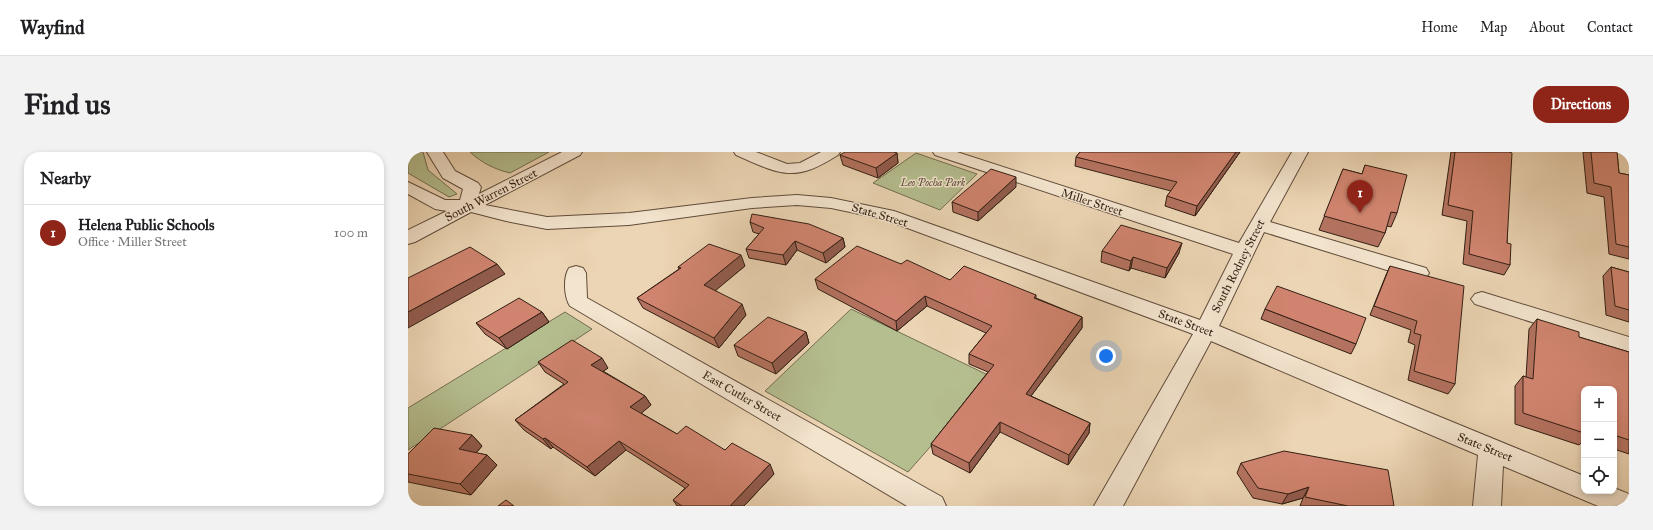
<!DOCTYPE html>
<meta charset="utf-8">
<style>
:root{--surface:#fff;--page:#f2f2f2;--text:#202124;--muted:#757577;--line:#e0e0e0;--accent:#8f2418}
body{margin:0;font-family:"IM FELL Great Primer",serif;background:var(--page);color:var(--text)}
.controls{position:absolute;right:12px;bottom:12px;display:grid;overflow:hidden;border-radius:8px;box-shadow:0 2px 6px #0003}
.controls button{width:36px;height:36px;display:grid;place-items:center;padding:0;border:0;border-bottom:1px solid var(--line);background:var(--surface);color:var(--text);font:20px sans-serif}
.you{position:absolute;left:698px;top:204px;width:14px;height:14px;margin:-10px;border:3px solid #fff;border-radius:50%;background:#1a73e8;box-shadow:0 0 0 6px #1a73e833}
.badge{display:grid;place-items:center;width:26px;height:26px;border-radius:50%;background:var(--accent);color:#fff;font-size:13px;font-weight:700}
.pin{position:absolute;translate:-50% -33px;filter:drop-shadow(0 1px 2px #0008)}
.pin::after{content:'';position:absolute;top:21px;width:14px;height:12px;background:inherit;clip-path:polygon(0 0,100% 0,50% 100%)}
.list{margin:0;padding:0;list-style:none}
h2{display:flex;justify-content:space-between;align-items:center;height:52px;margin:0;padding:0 16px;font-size:17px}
h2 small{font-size:13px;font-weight:400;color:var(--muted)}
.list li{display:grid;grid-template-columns:26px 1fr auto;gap:12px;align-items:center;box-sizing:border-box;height:56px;padding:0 16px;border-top:1px solid var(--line)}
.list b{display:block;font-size:15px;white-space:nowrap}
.list p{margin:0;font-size:13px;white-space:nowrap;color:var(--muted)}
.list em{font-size:13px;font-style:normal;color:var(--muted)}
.icon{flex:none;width:22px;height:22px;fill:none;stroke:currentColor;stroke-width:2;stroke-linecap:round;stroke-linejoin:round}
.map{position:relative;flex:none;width:1221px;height:354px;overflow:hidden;border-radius:16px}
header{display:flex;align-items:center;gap:24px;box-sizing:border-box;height:56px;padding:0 20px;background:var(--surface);border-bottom:1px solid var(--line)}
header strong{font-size:19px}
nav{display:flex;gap:22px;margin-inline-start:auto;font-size:14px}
.intro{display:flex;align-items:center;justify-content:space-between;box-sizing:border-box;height:96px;padding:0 24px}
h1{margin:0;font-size:28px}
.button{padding:10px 18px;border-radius:16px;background:var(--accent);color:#fff;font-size:14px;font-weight:700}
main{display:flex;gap:24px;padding:0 24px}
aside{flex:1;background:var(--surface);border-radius:16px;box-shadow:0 2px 6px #0003}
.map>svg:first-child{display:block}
.green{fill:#b5be8f;stroke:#746e51}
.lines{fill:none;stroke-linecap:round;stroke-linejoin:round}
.minor-casing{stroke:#604c3b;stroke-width:2}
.minor{fill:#f3e4ce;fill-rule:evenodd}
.wall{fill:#b3725f;stroke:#321f13}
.shaded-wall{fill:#925c4e;stroke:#321f13}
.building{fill:#d0846f;stroke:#321f13}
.labels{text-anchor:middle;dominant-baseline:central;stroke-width:3;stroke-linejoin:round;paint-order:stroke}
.far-park-label{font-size:10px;font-style:italic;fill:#534732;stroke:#f3e4ce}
.street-label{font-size:12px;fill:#321f13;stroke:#f3e4ce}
</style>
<header>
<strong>Wayfind</strong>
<nav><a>Home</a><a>Map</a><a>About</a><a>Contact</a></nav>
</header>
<div class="intro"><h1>Find us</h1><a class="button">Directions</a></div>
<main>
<aside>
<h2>Nearby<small></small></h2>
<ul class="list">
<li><span class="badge">1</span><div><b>Helena Public Schools</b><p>Office · Miller Street</p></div><em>100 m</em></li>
</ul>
</aside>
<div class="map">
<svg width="1221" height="354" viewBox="0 0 1221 354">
<rect width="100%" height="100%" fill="#ecd5b4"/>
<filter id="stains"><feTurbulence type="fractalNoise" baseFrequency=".005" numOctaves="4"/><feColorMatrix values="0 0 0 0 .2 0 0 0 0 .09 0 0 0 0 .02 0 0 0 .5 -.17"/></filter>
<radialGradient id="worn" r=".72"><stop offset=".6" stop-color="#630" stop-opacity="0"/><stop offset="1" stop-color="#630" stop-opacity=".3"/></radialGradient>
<g class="green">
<path d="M0 0H15L20 18 49 42 41 45 0 21Z"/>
<path d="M62 0H141L102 21C86 17 74 11 62 0Z"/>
<path d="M508 1 569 22 532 58 465 31Z"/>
<path d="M443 157 584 225 500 320 357 239Z"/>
<path d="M157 160 184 177 0 298V256Z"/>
</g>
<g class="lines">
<defs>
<g id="minor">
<path d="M19 0H35L47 19 70 31 73 35 71 42 154 0H174L172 3 77 53 139 65 221 61 344 46 389 43 423 46 486 59 792 168 825 102 527 3 525 0H549L831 91 884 0H900L862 70 1018 116 1021 121 1018 126 1011 128 856 80 811 174 1176 324V339H1206V336L1221 342V354H1190L1095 314 1093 354H1065L1070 303 803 189 715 354H686L785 182 475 67 423 56 389 53 344 56 221 73 139 77 98 69 63 60 7 90 0 92V78L39 59 27 57 0 42V30L37 48H52L55 37 35 26Z"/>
<path d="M326 0H348L379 12 392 11 413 0H432L430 3C386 31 373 23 328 3Z"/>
<path d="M168 114 175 116 178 121 179 146 534 345 538 354H499L162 154C156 145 155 125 161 116Z"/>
<path d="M1074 140 1221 185V201L1067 152 1063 147 1067 142Z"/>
</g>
</defs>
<use href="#minor" class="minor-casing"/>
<use href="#minor" class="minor"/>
</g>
<g class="wall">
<path d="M672 0H832L787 64 757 54 759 44 763 39 667 14 668 5Z"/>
<path d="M1043 0H1101L1099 91 1102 113 1096 123 1055 112 1059 69 1034 63Z"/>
<path d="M1175 0H1209L1211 21 1221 23V107L1201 102 1196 45 1179 41Z"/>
<path d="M489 1 490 11 470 26 435 13 432 3Z"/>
<path d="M957 13 989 61 983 75 979 74 977 81 970 95 911 78 935 17 954 22Z"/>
<path d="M608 35 570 69 545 60 544 50Z"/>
<path d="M342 70 435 86 437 95 418 111 389 98 378 113 341 106 338 97 351 82 345 80Z"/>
<path d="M694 99 771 101 757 126 723 116 721 119 693 110Z"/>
<path d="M493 112 542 128 628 143V146L674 165V176L623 244 682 271 681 281 660 313 592 280 562 321 525 302 523 292 580 220 561 212V202L578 181 519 154 489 179 410 137 407 127Z"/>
<path d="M337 114 307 138 338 163 311 196 235 156 229 146 271 117 270 115Z"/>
<path d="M982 114 1047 232 1040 242 1000 228 1007 193 1000 190 1003 178 962 163 978 123Z"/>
<path d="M1203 115 1221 120V170L1198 163 1195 124Z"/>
<path d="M857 157 948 192 943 202 853 167Z"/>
<path d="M134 160 141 170 99 197 77 182 68 171Z"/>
<path d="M1129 167 1171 185 1221 200V302L1206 297V237H1176V288L1171 293 1107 272V234L1115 224 1118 225 1121 177Z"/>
<path d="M398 180 401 191 368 222 330 204 326 193Z"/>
<path d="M130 210 200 216 195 219 237 244 243 253 233 261 269 282 317 298 366 322 336 354H269L265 348 277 336 218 298 187 324 145 295 143 297 116 278 107 268 156 232 137 220Z"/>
<path d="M64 283 74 294 68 301 79 303 89 313 63 343 0 330V302Z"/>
<path d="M833 311 986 354H892L895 346 874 352 845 346 829 321Z"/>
</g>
<g class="shaded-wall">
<path d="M828 0H832L787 64 789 54Z"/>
<path d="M489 1 490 11 470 26 468 16Z"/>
<path d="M608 25V35L570 69V60Z"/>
<path d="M435 86 437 95 418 111 415 101Z"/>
<path d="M387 89 389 98 378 113 375 103Z"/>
<path d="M774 91 771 101 757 126 759 116Z"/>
<path d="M333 103 337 114 301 144 296 133Z"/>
<path d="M725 105 723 116 721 119 723 109Z"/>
<path d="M89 112 97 122 0 176V160Z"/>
<path d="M517 144 519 154 489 179 488 169Z"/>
<path d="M334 152 338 163 311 196 306 186Z"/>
<path d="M134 160 141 170 99 197 91 186Z"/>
<path d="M674 165V176L617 252 618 242Z"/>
<path d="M398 180 401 191 368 222 364 211Z"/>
<path d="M194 206 200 216 190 223 183 213Z"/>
<path d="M237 244 243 253 229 265 222 255Z"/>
<path d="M592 270V280L562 321 561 311Z"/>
<path d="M682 271 681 281 660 313 661 303Z"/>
<path d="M64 283 74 294 62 308 51 297Z"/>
<path d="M137 286 145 295 143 297 135 287Z"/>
<path d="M211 289 218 298 187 324 179 315Z"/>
<path d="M79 303 89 313 63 343 52 332Z"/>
<path d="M362 312 366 322 336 354H322Z"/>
<path d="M901 335 895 346 874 352 880 342Z"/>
</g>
<g class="building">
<path d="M437 0H486L489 1 468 16 432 3Z"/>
<path d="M672 0H828L789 54 759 44 769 30 668 5Z"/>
<path d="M1047 0H1101L1104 1 1099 91 1103 92 1102 113 1061 102 1065 59 1040 53Z"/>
<path d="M1183 0H1209L1211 21 1221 23V95L1208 92 1203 35 1186 31Z"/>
<path d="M957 13 999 23 989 61 983 60 977 81 916 64 935 17 954 22Z"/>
<path d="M583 17 608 25 570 60 544 50Z"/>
<path d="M344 62 401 72 435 86 415 101 387 89 375 103 338 97 356 76 342 70Z"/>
<path d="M713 73 774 91 759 116 725 105 723 109 694 99Z"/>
<path d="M301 92 333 103 296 133 334 152 306 186 229 146 273 116 270 115Z"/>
<path d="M449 94 493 112 499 108 542 128 556 114 628 143 626 146 674 165 618 242 682 271 661 303 592 270 561 311 523 292 586 213 561 202 584 174 517 144 488 169 407 127Z"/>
<path d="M62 95 89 112 0 160V126Z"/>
<path d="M982 114 1056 134 1047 232 1006 219 1013 183 1006 181 1009 169 966 154Z"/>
<path d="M1203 115 1221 120V158L1207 154Z"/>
<path d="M869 134 958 166 948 192 857 157Z"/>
<path d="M111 146 134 160 91 186 68 171Z"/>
<path d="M360 165 398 180 364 211 326 193Z"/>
<path d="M1129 167 1171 180V185L1221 200V288L1206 283V237H1176V281L1115 261V224L1125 227Z"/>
<path d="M164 188 194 206 183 213 237 244 222 255 269 282 278 274 317 298 324 291 362 312 322 354H274L265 348 281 333 211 289 179 315 137 286 135 287 107 268 160 230 130 210Z"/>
<path d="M26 276 64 283 51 297 79 303 52 332 0 322V302Z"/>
<path d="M876 299 980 318 986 354H940L897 345 901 335 880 342 850 336 833 311Z"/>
<path d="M98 348 106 354H90Z"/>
</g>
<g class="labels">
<g class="far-park-label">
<text x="525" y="31">Leo Pocha Park</text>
</g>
<g class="street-label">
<text transform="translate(83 43) rotate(-27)">South Warren Street</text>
<text transform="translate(684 50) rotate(18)">Miller Street</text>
<text transform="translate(472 63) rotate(16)">State Street</text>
<text transform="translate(830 114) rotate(-63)">South Rodney Street</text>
<text transform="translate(778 171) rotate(20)">State Street</text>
<text transform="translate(334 244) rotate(30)">East Cutler Street</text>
<text transform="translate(1077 295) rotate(22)">State Street</text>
</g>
</g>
<rect width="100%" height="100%" filter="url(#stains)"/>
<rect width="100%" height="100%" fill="url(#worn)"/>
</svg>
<div class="controls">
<button>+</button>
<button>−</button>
<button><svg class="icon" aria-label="locate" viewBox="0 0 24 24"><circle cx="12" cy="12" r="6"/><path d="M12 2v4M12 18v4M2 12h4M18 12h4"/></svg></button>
</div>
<div class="you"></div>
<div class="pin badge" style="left:952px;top:61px">1</div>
</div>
</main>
